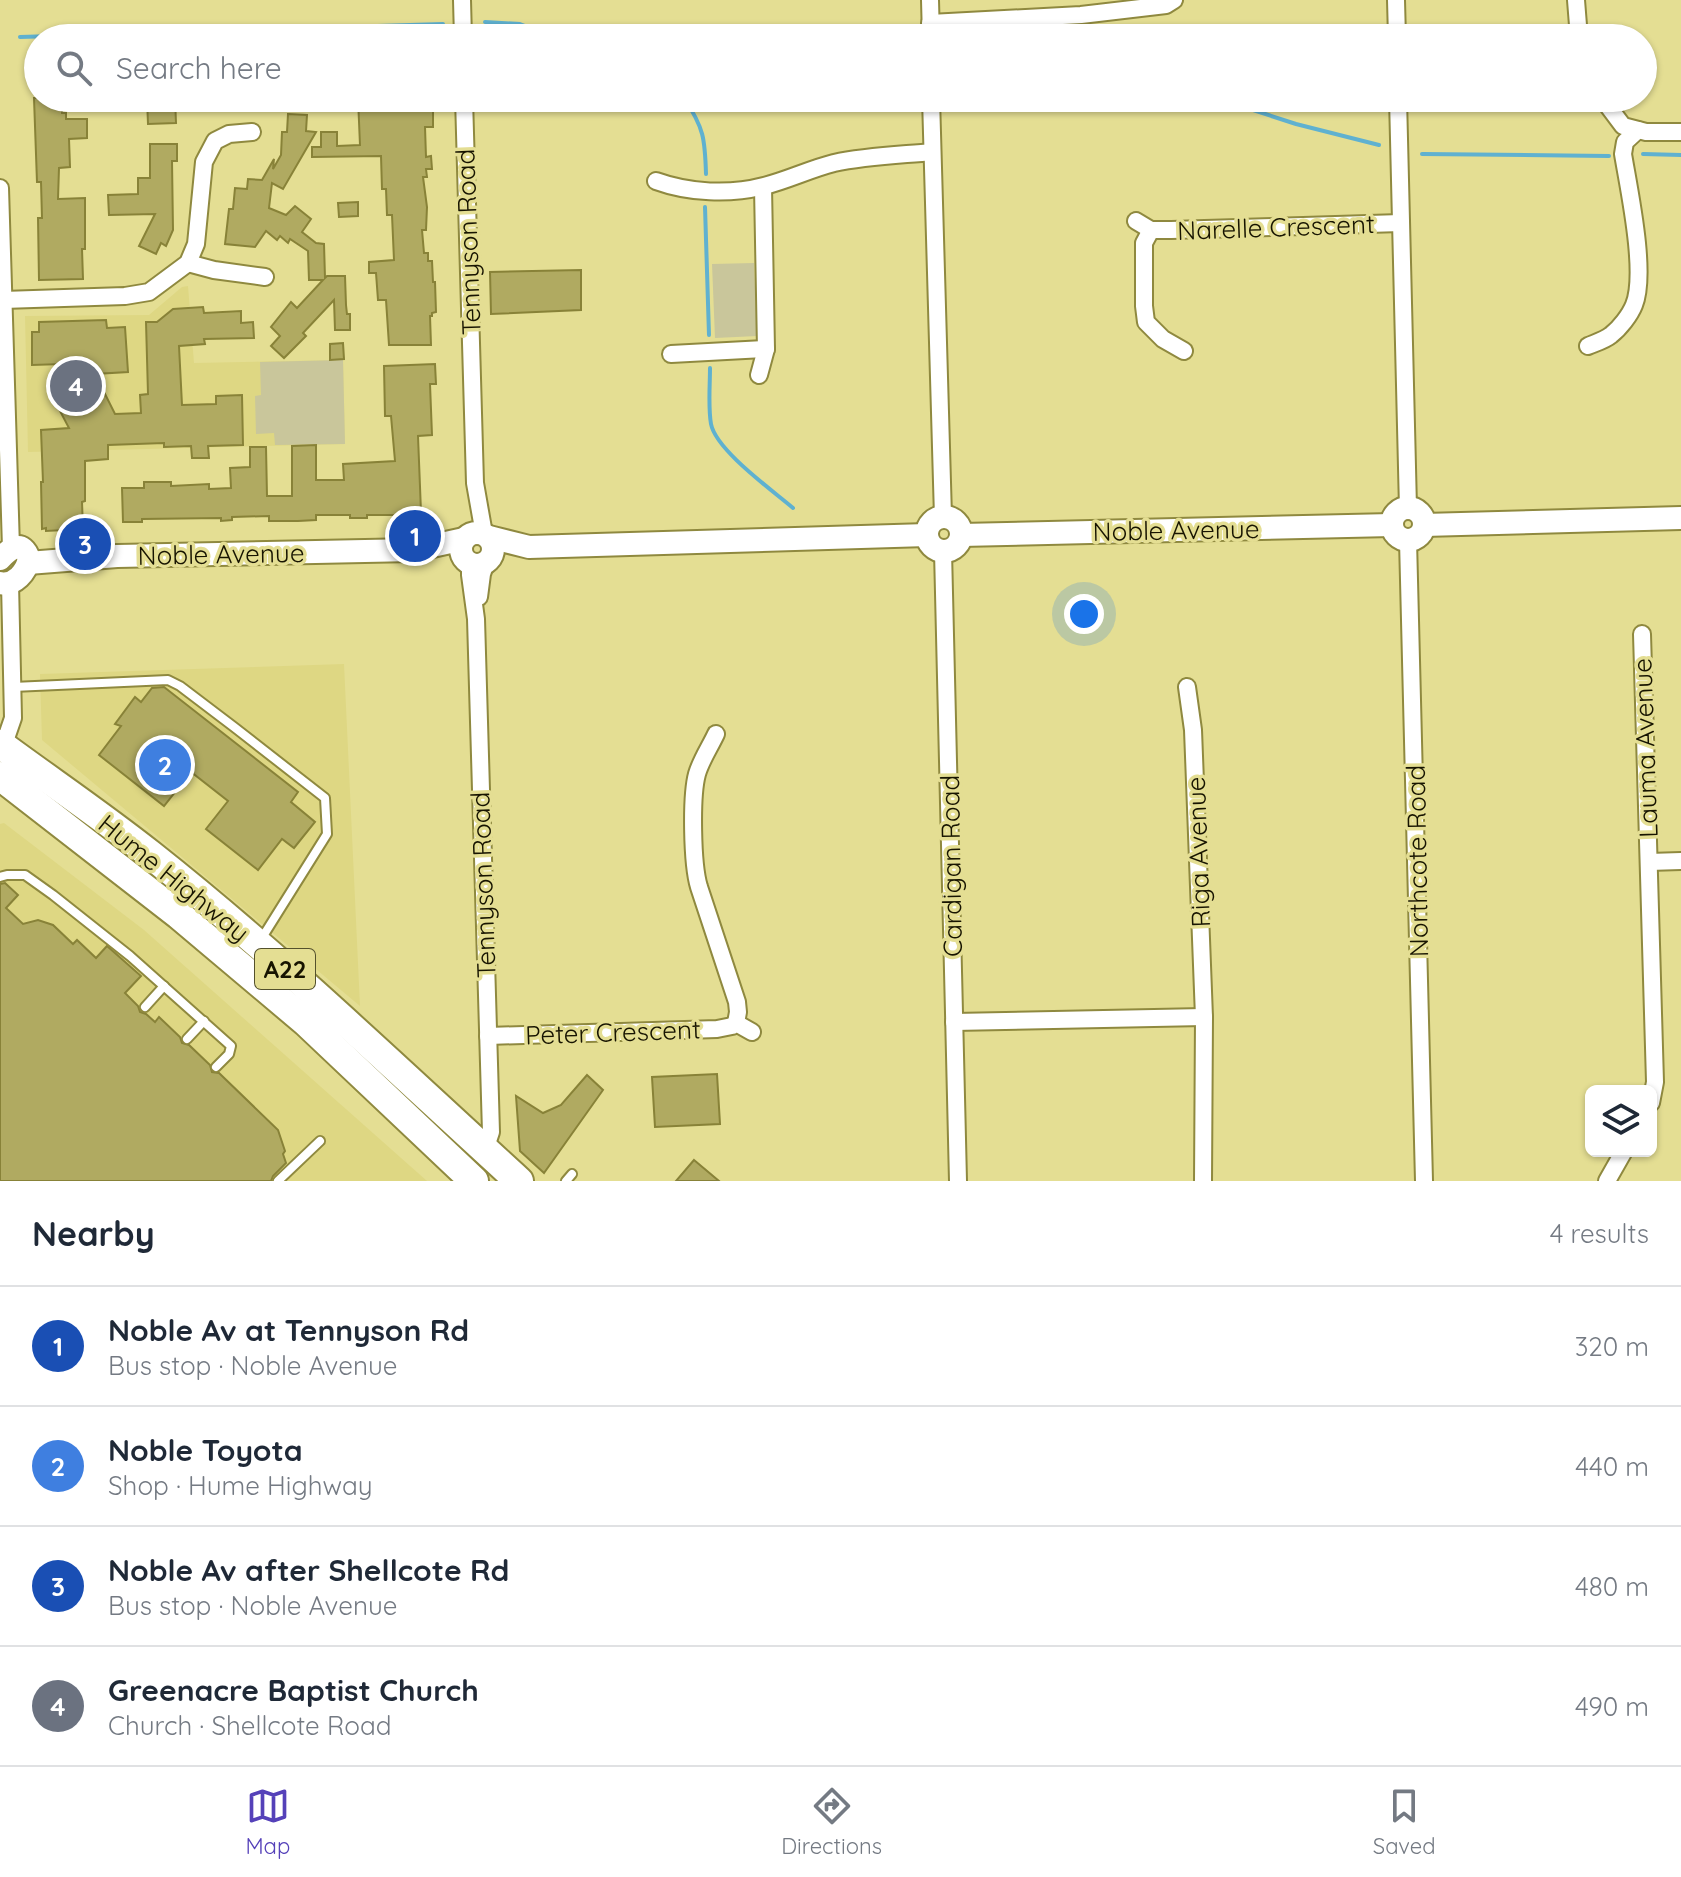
<!DOCTYPE html>
<meta charset="utf-8">
<style>
:root{--surface:#fff;--page:#f6f6f7;--text:#1f2937;--muted:#747a83;--line:#e0e1e3;--accent:#5541b9}
body{margin:0;font-family:Quicksand,sans-serif;background:var(--page);color:var(--text)}
.controls{position:absolute;right:24px;bottom:24px;display:grid;overflow:hidden;border-radius:12px;box-shadow:0 2px 6px #0004}
.controls button{width:72px;height:72px;display:grid;place-items:center;padding:0;border:0;border-bottom:2px solid var(--line);background:var(--surface);color:var(--text);font:40px sans-serif}
.you{position:absolute;left:1084px;top:614px;width:28px;height:28px;margin:-20px;border:6px solid #fff;border-radius:50%;background:#1a73e8;box-shadow:0 0 0 12px #1a73e833}
.badge{display:grid;place-items:center;width:52px;height:52px;border-radius:50%;background:var(--accent);color:#fff;font-size:26px;font-weight:700}
.pin{position:absolute;translate:-50% -50%;border:4px solid #fff;box-shadow:0 2px 8px #0006}
.list{margin:0;padding:0;list-style:none}
h2{display:flex;justify-content:space-between;align-items:center;height:104px;margin:0;padding:0 32px;font-size:34px}
h2 small{font-size:26px;font-weight:400;color:var(--muted)}
.list li{display:grid;grid-template-columns:52px 1fr auto;gap:24px;align-items:center;box-sizing:border-box;height:120px;padding:0 32px;border-top:2px solid var(--line)}
.list b{display:block;font-size:30px;white-space:nowrap}
.list p{margin:0;font-size:26px;white-space:nowrap;color:var(--muted)}
.list em{font-size:26px;font-style:normal;color:var(--muted)}
.icon{flex:none;width:44px;height:44px;fill:none;stroke:currentColor;stroke-width:2;stroke-linecap:round;stroke-linejoin:round}
.map{position:relative;flex:none;width:1681px;height:1181px;overflow:hidden}
.search{position:absolute;background:var(--surface);box-shadow:0 2px 6px #0004;left:24px;right:24px;top:24px;height:88px;display:flex;align-items:center;gap:20px;box-sizing:border-box;padding:0 28px;border-radius:44px;color:var(--muted);font-size:30px}
.sheet{height:584px;background:var(--surface)}
nav{display:flex;justify-content:space-around;align-items:center;box-sizing:border-box;height:112px;border-top:2px solid var(--line);background:var(--surface);font-size:22px;color:var(--muted)}
nav a{display:grid;justify-items:center;gap:4px}
nav .on{color:var(--accent)}
.map>svg:first-child{display:block}
.built{fill:#ded783}
.green{fill:#c9c69b}
.lines{fill:none;stroke-linecap:round;stroke-linejoin:round}
.stream{stroke:#5fb1d0;stroke-width:4}
.building{fill:#b0aa61;stroke:#888238;stroke-width:2}
.lane-casing{stroke:#8f893f;stroke-width:12}
.street-casing{stroke:#8f893f;stroke-width:20}
.secondary-casing{stroke:#8f893f;stroke-width:26}
.highway-casing{stroke:#8f893f;stroke-width:32}
.lane{stroke:#fff;stroke-width:8}
.street{stroke:#fff;stroke-width:16}
.secondary{stroke:#fff;stroke-width:22}
.highway{stroke:#fff;stroke-width:28}
.labels{text-anchor:middle;dominant-baseline:central;stroke-width:7;stroke-linejoin:round;paint-order:stroke}
.shield{fill:#e4de93;stroke:#54512c;stroke-width:2}
.shield-label{font-size:24px;font-weight:bold;fill:#171400}
.street-label{font-size:26px;fill:#171400;stroke:#e4de93}
</style>
<div class="map">
<svg width="1681" height="1181" viewBox="0 0 1681 1181">
<rect width="100%" height="100%" fill="#e4de93"/>
<g class="built">
<path d="M188 286 194 363 343 360 345 444 28 452 25 316 149 315 182 287Z"/>
<path d="M344 664 360 1006 42 740 40 674Z"/>
<path d="M4 823 144 930 427 1181H0V824Z"/>
</g>
<g class="green">
<path d="M754 263 757 336 715 338 712 264Z"/>
<path d="M343 360 345 444 275 445 274 433 256 434 255 396 261 395 260 362Z"/>
</g>
<g class="lines">
<g class="stream">
<path d="M485 22 520 24 555 38"/>
<path d="M20 37 443 24"/>
<path d="M684 98C704 128 705 139 706 174"/>
<path d="M706 98 724 102 849 98"/>
<path d="M1216 98 1296 124 1379 145"/>
<path d="M1422 154 1609 156"/>
<path d="M1643 154 1681 155"/>
<path d="M705 207 709 335"/>
<path d="M710 368C710 386 708 407 711 424 716 450 772 490 793 508"/>
</g>
</g>
<g class="building">
<path d="M34 98H62V113H66V119H87V138L69 139 70 167 59 168 58 199 85 198V249H82L83 279 39 280 38 218H42L41 182H37Z"/>
<path d="M147 98H175L176 123 148 124Z"/>
<path d="M358 98H425V104H433V127H425L426 157 431 156 432 169H426L427 177H423L427 207 426 230H422L424 253H428V261H432L433 282H435L436 312 432 313V316H430L431 345H389L386 300H378L376 273H369V262L394 260 392 215H387L386 189H382L381 156 312 157V147H321V132H337V146L360 145Z"/>
<path d="M288 114 307 115 306 131 316 132 283 189 272 183 269 208 286 215 295 206 311 219 302 232 316 243 324 244 325 278 327 276H345L346 305 347 314H350V330H335L334 300 303 333 306 336 284 358 271 346 280 336 271 327 291 302 297 308 323 280H309L308 251 290 239 288 243 280 236 277 240 266 231 255 247 225 244 229 209H233L235 188 247 189 248 179 262 180 274 159 273 169 281 155 282 132H287Z"/>
<path d="M150 144H177V161H172L173 230 166 246 161 243 156 254 139 246 155 214 109 215 108 195 138 194V178H150Z"/>
<path d="M358 202V216L339 217 338 203Z"/>
<path d="M581 270V310L491 314 490 272Z"/>
<path d="M203 307 204 313 241 311V323L253 322 254 338 204 339 205 344 179 346 182 405 216 404V396L242 395 243 445 208 446 209 458H192L191 446 164 447V443L108 445V459L85 461V501L82 502 83 529 46 531V528L42 529 41 482H43L41 430 69 428 50 392 62 364 32 365V332H39V322L106 320 107 328 125 327 128 372 95 374 115 414 141 413 140 395 148 394 146 322H157L173 309Z"/>
<path d="M343 343 344 359 330 360V344Z"/>
<path d="M435 364 436 384H430L432 435 418 436 421 512H418V515H367V518H350V515H316V520L298 521H269V516L232 517V520L221 521V518L142 519V522H123L122 488H144V482H171V486L209 484V489L231 488 230 468 250 467V447H266L267 496H292V446L316 445V480H344L343 464 395 461 391 416H385L384 366Z"/>
<path d="M164 687 298 792 291 802 315 822 294 848 282 839 258 870 206 829 228 801 191 772 164 806 99 755 121 726 115 724 135 697 141 702 152 688Z"/>
<path d="M5 883 18 895 6 908 23 924 38 920 53 925 73 944 77 940 96 958 107 946 141 976 125 993 138 1006 140 1012 146 1014 155 1022 159 1017 180 1037 182 1043 189 1045 210 1065 212 1072 219 1073 278 1130 285 1151 283 1154 286 1163 273 1176 271 1181H0V884Z"/>
<path d="M717 1074 720 1124 655 1127 652 1077Z"/>
<path d="M587 1075 603 1090 544 1173 520 1151 516 1096 543 1113 561 1105Z"/>
<path d="M694 1160 719 1181H676Z"/>
</g>
<g class="lines">
<defs>
<g id="lane">
<path d="M13 687 168 680 180 686 234 727 325 798 327 834 260 941"/>
<path d="M0 877 7 875H25L53 895 130 956 231 1046 229 1054 216 1067"/>
<path d="M145 1007 164 986"/>
<path d="M187 1039 204 1021"/>
<path d="M278 1181 320 1141"/>
<path d="M566 1181 572 1174"/>
</g>
<g id="street">
<path d="M462 0 463 38"/>
<path d="M930 0 931 38"/>
<path d="M1396 0 1397 38"/>
<path d="M1576 0 1579 38"/>
<path d="M930 23 1081 15 1166 5 1174 0"/>
<path d="M464 98 475 483 484 534"/>
<path d="M931 98 943 517"/>
<path d="M1398 98 1408 508"/>
<path d="M1602 98 1623 126 1646 132H1681"/>
<path d="M656 181C689 193 730 195 764 186 788 180 810 169 834 163 866 156 900 155 932 152"/>
<path d="M0 188 11 548"/>
<path d="M1136 221 1151 230H1171L1401 223"/>
<path d="M1151 230 1144 243V306L1146 322 1163 339 1184 351"/>
<path d="M188 263 214 270 265 277"/>
<path d="M3 300 125 296 149 292 188 263 196 244 204 162 215 141 229 134 252 132"/>
<path d="M1588 346C1595 343 1605 340 1611 335 1620 328 1630 315 1634 305 1647 273 1629 190 1623 154L1625 142 1638 130"/>
<path d="M671 354 766 349"/>
<path d="M759 375 766 349 763 187"/>
<path d="M1408 540 1424 1181"/>
<path d="M943 551 958 1181"/>
<path d="M470 563V575L476 619 491 1132 485 1150"/>
<path d="M479 597 482 574 486 562"/>
<path d="M1642 634 1655 1082 1651 1103"/>
<path d="M1187 687 1193 730 1204 1017 1203 1181"/>
<path d="M716 734C710 747 701 760 697 774 691 796 692 864 699 887L737 1002 738 1012 736 1023"/>
<path d="M2 750 13 718 10 583"/>
<path d="M1649 862 1681 861"/>
<path d="M954 1022 1204 1017"/>
<path d="M488 1036 717 1029 732 1026 736 1023 752 1032"/>
<path d="M1607 1181 1624 1151"/>
</g>
<g id="secondary">
<circle cx="1408" cy="524" r="16"/>
<circle cx="944" cy="534" r="17"/>
<path d="M1424 525 1681 518"/>
<circle cx="477" cy="549" r="16"/>
<path d="M961 535 1392 525"/>
<path d="M489 537 529 547 927 535"/>
<path d="M0 559C10 548 23 539 29 559 26 572 15 586 0 583"/>
<path d="M28 563 117 556 414 550 464 539"/>
</g>
<g id="highway">
<path d="M0 744C50 781 102 816 151 855 280 957 398 1071 519 1181"/>
<path d="M0 776 179 915 306 1022 474 1181"/>
</g>
</defs>
<use href="#lane" class="lane-casing"/>
<use href="#street" class="street-casing"/>
<use href="#secondary" class="secondary-casing"/>
<use href="#highway" class="highway-casing"/>
<use href="#lane" class="lane"/>
<use href="#street" class="street"/>
<use href="#secondary" class="secondary"/>
<use href="#highway" class="highway"/>
</g>
<g class="labels">
<rect class="shield" x="255" y="949" width="60" height="40" rx="6"/>
<g class="shield-label">
<text x="285" y="969">A22</text>
</g>
<g class="street-label">
<text transform="translate(1276 227) rotate(-2)">Narelle Crescent</text>
<text transform="translate(468 242) rotate(-92)">Tennyson Road</text>
<text transform="translate(1176 530) rotate(-1)">Noble Avenue</text>
<text transform="translate(221 554) rotate(-1)">Noble Avenue</text>
<text transform="translate(1645 748) rotate(-92)">Lauma Avenue</text>
<text transform="translate(1198 852) rotate(-92)">Riga Avenue</text>
<text transform="translate(1417 861) rotate(-91)">Northcote Road</text>
<text transform="translate(951 866) rotate(-91)">Cardigan Road</text>
<text transform="translate(174 878) rotate(39)">Hume Highway</text>
<text transform="translate(483 885) rotate(-92)">Tennyson Road</text>
<text transform="translate(613 1032) rotate(-2)">Peter Crescent</text>
</g>
</g>
</svg>
<div class="controls">
<button><svg class="icon" aria-label="layers" viewBox="0 0 24 24"><path d="M12 4l9 5-9 5-9-5zM3 14l9 5 9-5"/></svg></button>
</div>
<div class="you"></div>
<div class="pin badge" style="left:415px;top:536px;background:#1a4fb4">1</div>
<div class="pin badge" style="left:165px;top:765px;background:#3f7fe0">2</div>
<div class="pin badge" style="left:85px;top:544px;background:#1a4fb4">3</div>
<div class="pin badge" style="left:76px;top:386px;background:#6b7280">4</div>
<div class="search"><svg class="icon" aria-label="search" viewBox="0 0 24 24"><circle cx="10" cy="10" r="6"/><path d="M15 15l6 6"/></svg>Search here</div>
</div>
<section class="sheet">
<h2>Nearby<small>4 results</small></h2>
<ul class="list">
<li><span class="badge" style="background:#1a4fb4">1</span><div><b>Noble Av at Tennyson Rd</b><p>Bus stop · Noble Avenue</p></div><em>320 m</em></li>
<li><span class="badge" style="background:#3f7fe0">2</span><div><b>Noble Toyota</b><p>Shop · Hume Highway</p></div><em>440 m</em></li>
<li><span class="badge" style="background:#1a4fb4">3</span><div><b>Noble Av after Shellcote Rd</b><p>Bus stop · Noble Avenue</p></div><em>480 m</em></li>
<li><span class="badge" style="background:#6b7280">4</span><div><b>Greenacre Baptist Church</b><p>Church · Shellcote Road</p></div><em>490 m</em></li>
</ul>
</section>
<nav>
<a class="on"><svg class="icon" aria-label="map" viewBox="0 0 24 24"><path d="M3 6l6-2 6 2 6-2v14l-6 2-6-2-6 2zM9 4v14M15 6v14"/></svg>Map</a>
<a><svg class="icon" aria-label="directions" viewBox="0 0 24 24"><path d="M12 3l9 9-9 9-9-9zM9 14v-3h6M13 9l2 2-2 2"/></svg>Directions</a>
<a><svg class="icon" aria-label="saved" viewBox="0 0 24 24"><path d="M7 4h10v16l-5-4-5 4z"/></svg>Saved</a>
</nav>
